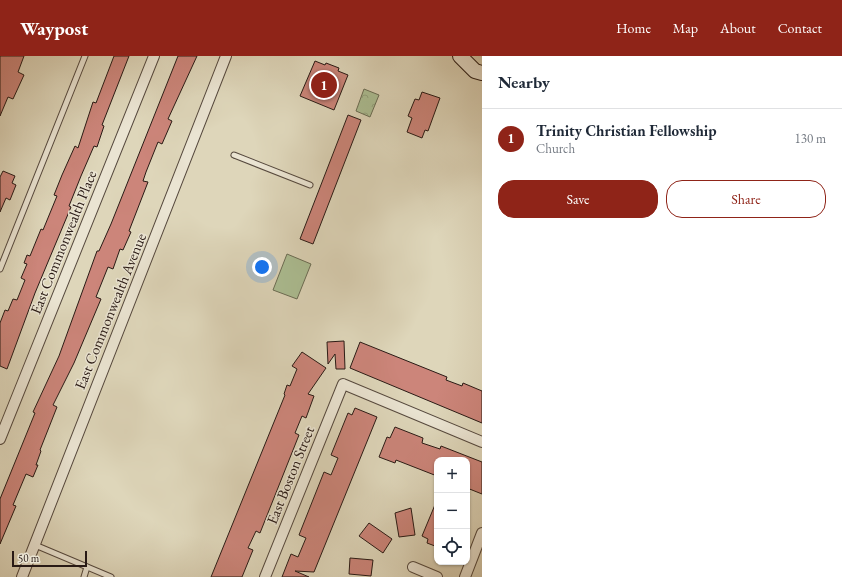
<!DOCTYPE html>
<meta charset="utf-8">
<style>
:root{--surface:#fff;--page:#f6f6f7;--text:#1f2937;--muted:#747a83;--line:#e0e1e3;--accent:#8f2418}
body{margin:0;font-family:"EB Garamond",serif;background:var(--page);color:var(--text)}
.controls{position:absolute;right:12px;bottom:12px;display:grid;overflow:hidden;border-radius:8px;box-shadow:0 1px 3px #0004}
.controls button{width:36px;height:36px;display:grid;place-items:center;padding:0;border:0;border-bottom:1px solid var(--line);background:var(--surface);color:var(--text);font:20px sans-serif}
.scale{position:absolute;left:12px;bottom:10px;width:75px;box-sizing:border-box;padding-left:4px;border:2px solid #291a15;border-top:0;font-size:11px;line-height:14px;white-space:nowrap;color:#291a15;-webkit-text-stroke:3px #eae4d2;paint-order:stroke}
.you{position:absolute;left:262px;top:211px;width:14px;height:14px;margin:-10px;border:3px solid #fff;border-radius:50%;background:#1a73e8;box-shadow:0 0 0 6px #1a73e833}
.badge{display:grid;place-items:center;width:26px;height:26px;border-radius:50%;background:var(--accent);color:#fff;font-size:13px;font-weight:700}
.pin{position:absolute;translate:-50% -50%;border:2px solid #fff;box-shadow:0 1px 4px #0006}
.list{margin:0;padding:0;list-style:none}
h2{display:flex;justify-content:space-between;align-items:center;height:52px;margin:0;padding:0 16px;font-size:17px}
h2 small{font-size:13px;font-weight:400;color:var(--muted)}
.list li{display:grid;grid-template-columns:26px 1fr auto;gap:12px;align-items:center;box-sizing:border-box;height:60px;padding:0 16px;border-top:1px solid var(--line)}
.list b{display:block;font-size:15px;white-space:nowrap}
.list p{margin:0;font-size:13px;white-space:nowrap;color:var(--muted)}
.list em{font-size:13px;font-style:normal;color:var(--muted)}
.actions{display:flex;gap:8px;padding:12px 16px}
.actions a{flex:1;padding:9px 0;border:1px solid var(--accent);border-radius:16px;text-align:center;font-size:14px;color:var(--accent)}
.actions .main{background:var(--accent);color:#fff}
.icon{flex:none;width:22px;height:22px;fill:none;stroke:currentColor;stroke-width:2;stroke-linecap:round;stroke-linejoin:round}
.map{position:relative;flex:none;width:482px;height:521px;overflow:hidden}
header{display:flex;align-items:center;gap:24px;box-sizing:border-box;height:56px;padding:0 20px;background:var(--accent);color:#fff}
header strong{font-size:19px}
nav{display:flex;gap:22px;margin-inline-start:auto;font-size:14px}
main{display:flex}
aside{flex:1;background:var(--surface)}
.map>svg:first-child{display:block}
.park{fill:url(#park-crowns);stroke:#6a6c54}
.garden{fill:#acbf94;stroke:#6a6c54}
.building{fill:#cc857a;stroke:#291a15}
.lines{fill:none;stroke-linecap:round;stroke-linejoin:round}
.lane-casing{stroke:#56493e;stroke-width:7}
.street-casing{stroke:#56493e;stroke-width:12}
.secondary-casing{stroke:#291a15;stroke-width:16}
.lane{stroke:#eae4d2;stroke-width:5}
.street{stroke:#eae4d2;stroke-width:10}
.secondary{stroke:#eae4d2;stroke-width:14}
.labels{text-anchor:middle;dominant-baseline:central;stroke-width:3;stroke-linejoin:round;paint-order:stroke}
.street-label{font-size:15px;fill:#291a15;stroke:#eae4d2}
</style>
<header>
<strong>Waypost</strong>
<nav><a>Home</a><a>Map</a><a>About</a><a>Contact</a></nav>
</header>
<main>
<div class="map">
<svg width="482" height="521" viewBox="0 0 482 521">
<defs>
<pattern id="park-crowns" width="20" height="18" patternUnits="userSpaceOnUse"><rect width="20" height="18" fill="#acbf94"/><path d="M2 6a3 3 0 1 1 6 0M12 15a3 3 0 1 1 6 0" fill="none" stroke="#94a47f"/></pattern>
</defs>
<rect width="100%" height="100%" fill="#ded6ba"/>
<filter id="stains"><feTurbulence type="fractalNoise" baseFrequency=".005" numOctaves="4"/><feColorMatrix values="0 0 0 0 .2 0 0 0 0 .09 0 0 0 0 .02 0 0 0 .5 -.17"/></filter>
<radialGradient id="worn" r=".72"><stop offset=".6" stop-color="#630" stop-opacity="0"/><stop offset="1" stop-color="#630" stop-opacity=".3"/></radialGradient>
<path class="park" d="M364 33 379 39 370 61 356 55Z"/>
<path class="garden" d="M287 198 311 208 297 243 273 234Z"/>
<g class="building">
<path d="M0 0H24L18 16 24 19 13 43 8 41 0 60Z"/>
<path d="M114 0H129L102 69 104 70 97 91 94 90 81 120 69 150 71 151 35 237 7 313 0 310V267L5 254 8 255 13 243 17 244 25 224 21 222 27 208 24 207 27 199 30 200 41 173 43 174 57 140 54 139 62 119 75 90 78 92 93 46 96 47Z"/>
<path d="M178 0H197L168 63 172 65 162 88 158 86 146 116 143 125 148 126 129 175 131 176 123 194 120 193 113 213 108 211 96 241 101 243 74 307 53 349 57 351 40 394 41 395 36 409H38L33 421 26 418 13 449 16 450 0 488V443L35 357 33 356 59 300 97 195H99L111 168Z"/>
<path d="M315 5 325 9 326 7 339 12 338 15 348 19 334 54 300 40Z"/>
<path d="M422 36 440 42 428 75 425 74 422 82 407 76 412 62 408 60 415 43 419 44Z"/>
<path d="M348 59 361 64 313 188 300 183Z"/>
<path d="M3 115 15 120 12 127 16 129 10 144 6 142 0 156V121Z"/>
<path d="M344 285 345 313H336L335 298 328 308 327 286Z"/>
<path d="M360 286 447 321 446 324 462 330 463 327 482 335V367L350 312Z"/>
<path d="M302 296 326 312 308 338 314 340 306 362 302 360 295 377 299 379 260 477 256 475 248 492 253 494 242 521H211L285 339 284 338 287 329 290 330 297 313 292 310Z"/>
<path d="M355 352 377 361 314 516 295 515 309 521H282L291 498 298 501 306 482 299 479 324 416 331 419 338 402 331 399 348 357 352 359Z"/>
<path d="M395 371 423 382 422 387 440 393 441 390 482 406V438L467 432V404H437V420L396 404 395 407 379 401 387 381 390 382Z"/>
<path d="M437 444V486L435 490 427 487 428 483 422 480Z"/>
<path d="M411 452 415 479 399 481 395 457Z"/>
<path d="M369 467 392 483 383 497 359 480Z"/>
<path d="M350 502 373 504 371 520 349 518Z"/>
</g>
<g class="lines">
<defs>
<g id="lane">
<path d="M234 99 310 129"/>
<path d="M0 213 85 0"/>
<path d="M35 489 111 521"/>
<path d="M84 521 87 511"/>
</g>
<g id="street">
<path d="M0 383 154 0"/>
<path d="M413 511 437 521"/>
<path d="M22 521 226 0"/>
<path d="M265 521 343 328 482 386"/>
<path d="M465 521 482 477"/>
</g>
<path id="secondary" d="M460 0 475 15 482 17"/>
</defs>
<use href="#lane" class="lane-casing"/>
<use href="#street" class="street-casing"/>
<use href="#secondary" class="secondary-casing"/>
<use href="#lane" class="lane"/>
<use href="#street" class="street"/>
<use href="#secondary" class="secondary"/>
</g>
<g class="labels">
<g class="street-label">
<text transform="translate(63 186) rotate(-68)">East Commonwealth Place</text>
<text transform="translate(110 255) rotate(-68)">East Commonwealth Avenue</text>
<text transform="translate(290 419) rotate(-68)">East Boston Street</text>
</g>
</g>
<rect width="100%" height="100%" filter="url(#stains)"/>
<rect width="100%" height="100%" fill="url(#worn)"/>
</svg>
<div class="controls">
<button>+</button>
<button>−</button>
<button><svg class="icon" aria-label="locate" viewBox="0 0 24 24"><circle cx="12" cy="12" r="6"/><path d="M12 2v4M12 18v4M2 12h4M18 12h4"/></svg></button>
</div>
<div class="scale">50 m</div>
<div class="you"></div>
<div class="pin badge" style="left:324px;top:29px">1</div>
</div>
<aside>
<h2>Nearby<small></small></h2>
<ul class="list">
<li><span class="badge">1</span><div><b>Trinity Christian Fellowship</b><p>Church</p></div><em>130 m</em></li>
</ul>
<div class="actions"><a class="main">Save</a><a>Share</a></div>
</aside>
</main>
